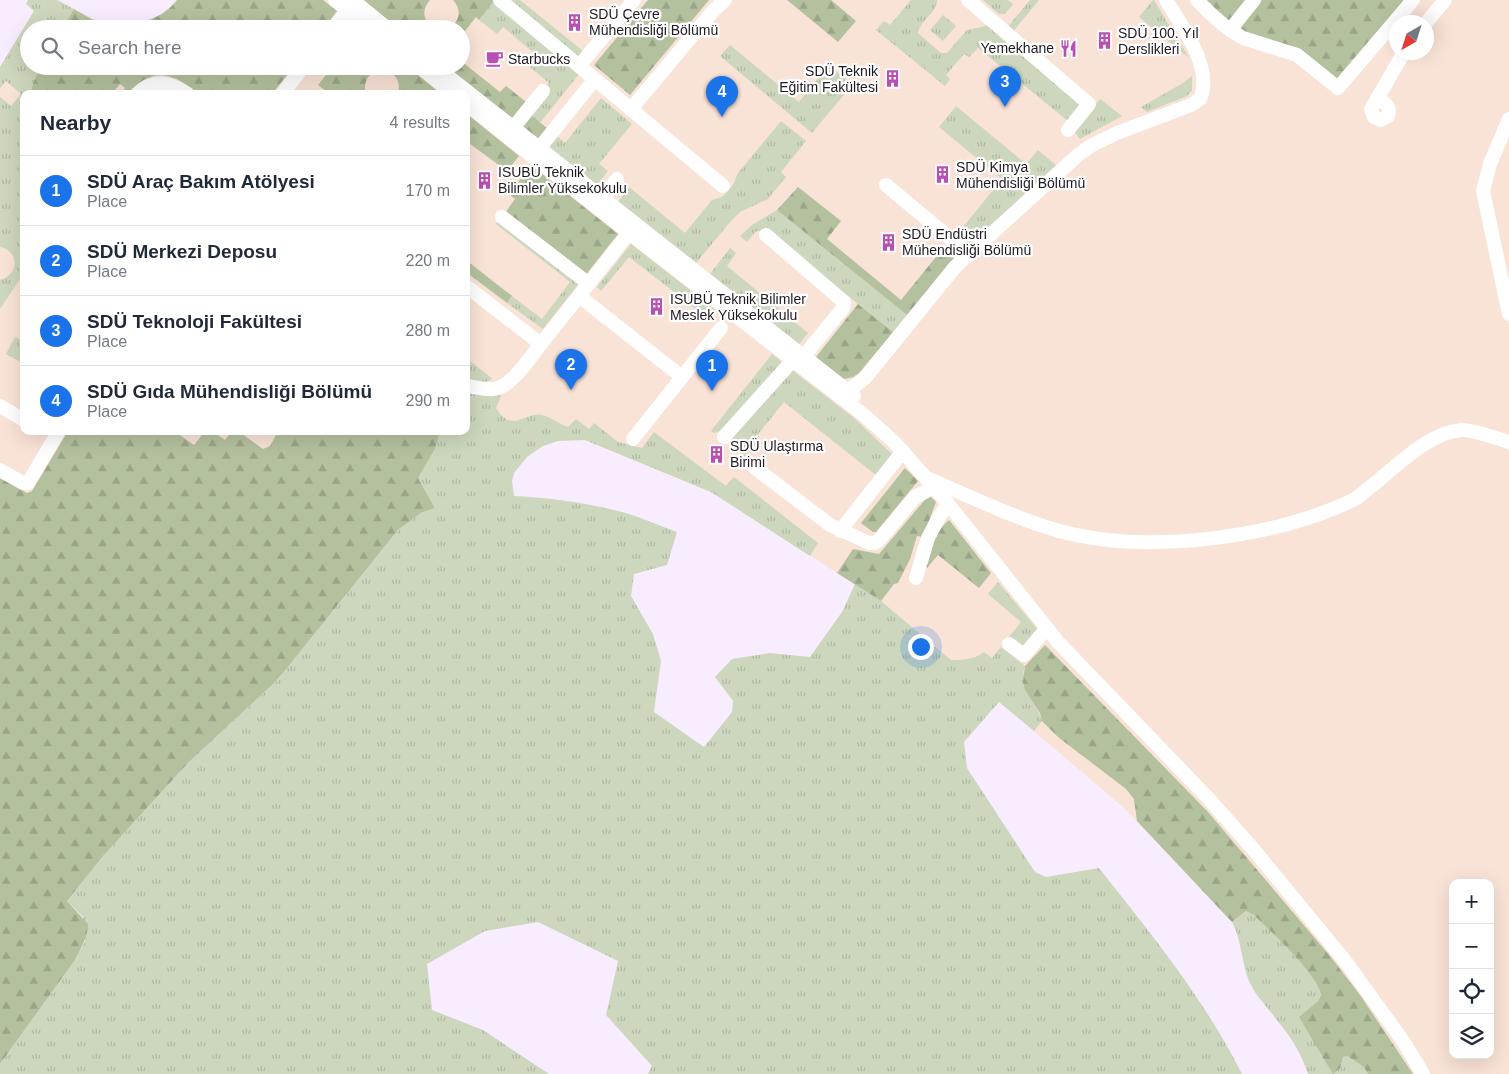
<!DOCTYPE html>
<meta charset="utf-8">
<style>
:root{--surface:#fff;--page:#f6f6f7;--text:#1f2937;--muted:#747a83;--line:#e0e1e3;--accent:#1a73e8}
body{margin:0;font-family:Helvetica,sans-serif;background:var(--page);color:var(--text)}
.controls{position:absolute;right:15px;bottom:15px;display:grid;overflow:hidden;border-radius:10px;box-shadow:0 5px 20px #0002}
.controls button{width:45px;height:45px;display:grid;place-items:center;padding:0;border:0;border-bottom:1px solid var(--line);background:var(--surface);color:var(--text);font:25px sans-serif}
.compass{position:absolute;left:1389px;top:15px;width:45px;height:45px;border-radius:50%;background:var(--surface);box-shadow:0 5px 20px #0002;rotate:219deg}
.you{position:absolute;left:920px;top:646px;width:18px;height:18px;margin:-12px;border:4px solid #fff;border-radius:50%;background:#1a73e8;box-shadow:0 0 0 8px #1a73e833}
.badge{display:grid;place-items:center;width:32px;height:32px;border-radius:50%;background:var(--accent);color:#fff;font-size:16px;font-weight:700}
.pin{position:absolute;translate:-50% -41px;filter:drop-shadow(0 1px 2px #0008)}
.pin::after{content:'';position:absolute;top:26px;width:18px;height:15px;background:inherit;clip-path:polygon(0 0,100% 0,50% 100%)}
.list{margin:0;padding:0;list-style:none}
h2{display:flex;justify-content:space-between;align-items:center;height:65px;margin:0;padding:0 20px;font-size:21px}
h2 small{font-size:16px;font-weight:400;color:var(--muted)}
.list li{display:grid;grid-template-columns:32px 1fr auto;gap:15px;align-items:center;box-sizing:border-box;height:70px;padding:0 20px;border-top:1px solid var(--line)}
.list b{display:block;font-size:19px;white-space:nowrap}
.list p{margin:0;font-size:16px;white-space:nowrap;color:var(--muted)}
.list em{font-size:16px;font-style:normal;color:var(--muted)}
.icon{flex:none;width:28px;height:28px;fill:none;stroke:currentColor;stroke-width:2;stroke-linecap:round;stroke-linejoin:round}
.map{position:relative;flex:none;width:1509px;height:1074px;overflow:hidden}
.search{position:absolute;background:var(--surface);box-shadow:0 5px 20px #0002;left:20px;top:20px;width:450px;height:55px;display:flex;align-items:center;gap:12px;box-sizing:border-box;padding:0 18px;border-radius:28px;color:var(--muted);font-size:19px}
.panel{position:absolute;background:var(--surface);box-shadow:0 5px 20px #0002;left:20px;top:90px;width:450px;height:345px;border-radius:10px}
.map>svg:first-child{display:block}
.education{fill:#f9e2d6;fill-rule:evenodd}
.grass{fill:url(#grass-tufts)}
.forest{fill:url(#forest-firs)}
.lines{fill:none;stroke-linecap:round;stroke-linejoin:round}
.minor{stroke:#fff;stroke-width:14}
.labels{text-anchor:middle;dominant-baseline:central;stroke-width:4.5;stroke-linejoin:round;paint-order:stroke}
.poi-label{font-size:14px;fill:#1e1920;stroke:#fff;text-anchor:start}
</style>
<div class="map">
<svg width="1509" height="1074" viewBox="0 0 1509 1074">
<defs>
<pattern id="grass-tufts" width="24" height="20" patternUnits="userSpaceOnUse" patternTransform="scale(1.25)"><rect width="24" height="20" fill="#cdd7bd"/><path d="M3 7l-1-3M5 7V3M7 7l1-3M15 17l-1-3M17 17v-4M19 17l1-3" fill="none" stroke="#b0b8a2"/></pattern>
<pattern id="forest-firs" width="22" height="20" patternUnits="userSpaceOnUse" patternTransform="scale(1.25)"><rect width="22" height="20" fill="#b4c19e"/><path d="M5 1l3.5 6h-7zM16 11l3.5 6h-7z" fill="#9aa588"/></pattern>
</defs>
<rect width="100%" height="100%" fill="#f8edfe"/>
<path class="education" d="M28 0H57L95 20 118 25 148 21 163 14 177 0H1509V1074H1334L1258 950 1123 807 881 601 711 492 585 440 426 443 0 608V67L34 11 26 4ZM1396 22H1426V52H1396ZM29 29H461V66H29ZM24 94H466V431H24ZM1453 883H1490V1055H1453Z"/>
<g class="grass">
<path d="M28 0H57L74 9 62 29H29V66H41L33 83 31 94H24V273L0 309V280C19 275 20 251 0 247V97L11 106 21 94 6 81 0 88V67L34 11 26 4Z"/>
<path d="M495 0H520L583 51 579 74 540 123 526 111 549 83 525 63 533 52 503 27 497 34 479 20Z"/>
<path d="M911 0H937C937 13 920 20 918 33L941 53H947L967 30 990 25 1082 104 1068 121 978 48 969 57 964 54 946 75 950 79 945 86 876 30 884 21 890 25Z"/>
<path d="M983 0H1008L1013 4 1005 14H999Z"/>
<path d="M1030 0H1039L1012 33 1007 28Z"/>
<path d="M1153 0H1154L1189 58 1139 17Z"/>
<path d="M943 15 956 26 943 41 930 30Z"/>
<path d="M730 45 799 102 829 65 852 85 812 133 720 56Z"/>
<path d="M1192 76V90L1187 96 1147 112 1141 107 1183 83Z"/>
<path d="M601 98 632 124 599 164 608 171 597 185 548 147 557 136 565 143Z"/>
<path d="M1100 99 1122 116 1080 139 1074 131Z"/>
<path d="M956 106 1026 164 1038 150 1057 166 972 243 959 232 1002 179 939 127Z"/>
<path d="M781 121 806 141 781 172 786 177 768 199 740 212 731 221 696 263 618 202 629 187 685 233 712 200 722 197 733 185 738 173Z"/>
<path d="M777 210 907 315 893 332 765 229 755 232 747 242 740 236 752 225Z"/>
<path d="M500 220 580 282 543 329 507 303 512 296 542 319 570 282 496 224Z"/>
<path d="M631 244 717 311 710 320 629 257 601 291 597 287Z"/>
<path d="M730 248 736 253 727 266 808 333 799 344 710 274Z"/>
<path d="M15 337 24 341V364L6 354Z"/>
<path d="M772 354 783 363 723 430 714 433 711 431Z"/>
<path d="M466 358 493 379 485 382 466 381Z"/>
<path d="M792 370 854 418 893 455 877 476 784 402 754 439 758 442 745 457 730 446 731 438Z"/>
<path d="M466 391 500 394 501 396 496 408C512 434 523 412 542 415 551 417 559 424 568 427L576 419 589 429 594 423 618 442 642 448 654 432 726 486 734 477 818 543 810 556 711 492 585 440 558 441 543 446 527 457 514 473 512 481 514 496C552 498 589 503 626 513 643 518 660 526 677 532L667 565 634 574 631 596 653 634 661 661 654 712 704 747 732 712 733 701 715 677 732 659 770 653 810 657 842 612 855 584 881 601 951 660C963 660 973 660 984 652L992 658 1001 647 1025 666 1023 673 1042 721 1034 731 999 702 964 742 967 768 1035 872 1046 877 1099 868C1152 935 1203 997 1242 1074H648L652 1066 606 1015 618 961 538 922 485 931 427 964 432 1010 483 1030 549 1074H0V1064L75 960 85 942 83 917 67 901 104 855 189 762 272 685 283 673 398 530 421 513 435 508 418 478 435 449 440 432 466 431Z"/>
<path d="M998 582 1039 631 1023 650 1008 638 1021 622 988 594Z"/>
<path d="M1246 911 1255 915C1272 933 1317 972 1321 995L1318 1001 1299 1017 1340 1068 1343 1057 1347 1056 1364 1067 1368 1074H1308C1301 1053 1290 1035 1275 1018 1268 1008 1258 998 1252 987 1241 967 1243 942 1232 922Z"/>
</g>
<g class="forest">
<path d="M177 0H323L337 11 323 29H62L74 9C84 15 95 22 106 24 131 29 162 20 177 0Z"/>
<path d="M364 0H430C421 10 423 22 435 29H399Z"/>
<path d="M453 0H495L479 20 476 17 461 36V29H448C460 22 462 10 453 0Z"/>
<path d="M648 0H709L630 95 594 65Z"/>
<path d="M787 0H831L856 21 838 42Z"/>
<path d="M1197 0H1413L1338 88 1297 55 1243 38Z"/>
<path d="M461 61 500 92 506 86 531 106 527 112 547 128 538 139 446 66H461Z"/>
<path d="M41 66H294L272 94C250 94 225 96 202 94 196 93 190 88 185 84 162 69 146 74 127 94H120L125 88 120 84 112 94H93L88 91 86 94H31L33 83Z"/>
<path d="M333 66H407L441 94H398C406 63 358 63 366 94H330L318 85Z"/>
<path d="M466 113 519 156 507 171 466 141Z"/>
<path d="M531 165 618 234 585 276 505 213 515 199 509 194Z"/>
<path d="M798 187 841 221 827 239 901 300 944 247 954 259 907 315 777 210Z"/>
<path d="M466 260 512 296 507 303 466 272Z"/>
<path d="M858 304 893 332 859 373 853 377 844 379 816 357Z"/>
<path d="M68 431H178L177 433 194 445 205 431H212L225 440 232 431H238L263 449 270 446 278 431 440 432 435 449 418 478 435 508 421 513 398 530 283 673 272 685 189 762 104 855 67 901 88 924C88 937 81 948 75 960L0 1064V478L27 493 32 491Z"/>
<path d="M905 468 918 481 876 532H873L861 523Z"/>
<path d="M929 495 936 502 923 537 917 536 910 559 898 583 894 584 881 601 837 573 853 549 879 554Z"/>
<path d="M949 520 991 573 979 588 938 555 927 568 924 565C930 548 935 531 949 520Z"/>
<path d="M1045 645 1208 812 1330 956 1360 995 1413 1074H1368L1364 1067 1347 1056 1343 1057 1340 1068 1333 1074 1299 1017 1318 1001 1321 995C1317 973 1272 933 1254 915L1246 911 1232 922 1137 821 1134 799 1126 789 1058 737 1042 721 1040 713 1025 690 1023 682 1025 666Z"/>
</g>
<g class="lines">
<g class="minor">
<path d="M335 0 371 29"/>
<path d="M352 0 388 29"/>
<path d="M500 0 723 186"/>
<path d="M968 0 1089 104 1068 130"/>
<path d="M1197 0C1211 15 1225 28 1243 38L1297 55 1338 88 1413 0"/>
<path d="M1426 23 1445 0"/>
<path d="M333 29 352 4"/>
<path d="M1230 30 1254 0"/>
<path d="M419 66 453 94"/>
<path d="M435 66 854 396"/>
<path d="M579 66 634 0"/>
<path d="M137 94C154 78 170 82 188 94"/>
<path d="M282 94 304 66"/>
<path d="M1377 98C1384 103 1392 106 1388 116L1381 120 1374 117 1371 109 1373 106 1404 52"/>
<path d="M466 104 637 239 865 416 895 443 941 495 1058 642 1209 799 1254 850 1346 962 1403 1041 1423 1074"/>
<path d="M631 109 714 10 725 0"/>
<path d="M1509 119 1490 164 1483 191 1509 314"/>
<path d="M513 128 543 91"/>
<path d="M533 156 595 79"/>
<path d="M886 185 958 245 968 255"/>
<path d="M602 198 617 179"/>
<path d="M502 217 589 284"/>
<path d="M766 235 844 302 843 308 804 356"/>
<path d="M466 286 541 344 635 225"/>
<path d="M579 296 682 377"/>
<path d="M466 386C475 387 485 390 494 389 512 387 530 357 541 344"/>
<path d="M839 396 856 385 865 378 955 267 1078 155 1092 145 1117 133 1191 105 1200 99C1214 68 1181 25 1166 0"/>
<path d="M0 406 24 420"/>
<path d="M724 437 793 360"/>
<path d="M633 439 721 328"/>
<path d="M754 467 830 525 869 543H875L880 539 915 497 934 487"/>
<path d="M0 470 23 483H28L59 431"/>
<path d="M929 479C971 497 1012 517 1056 530 1142 555 1275 539 1355 499 1361 495 1367 489 1373 485 1398 465 1428 433 1461 430 1471 429 1499 439 1509 442"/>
<path d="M840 531 903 451"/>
<path d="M916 578 928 538 939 517 948 504"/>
<path d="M1009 644 1024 655 1047 628"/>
</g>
</g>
<defs>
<symbol id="building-bare" viewBox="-9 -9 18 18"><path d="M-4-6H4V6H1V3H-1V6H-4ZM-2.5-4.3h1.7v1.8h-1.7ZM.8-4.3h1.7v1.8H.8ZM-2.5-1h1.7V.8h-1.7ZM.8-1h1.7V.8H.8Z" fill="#b84fb2" stroke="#fff" stroke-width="2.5" paint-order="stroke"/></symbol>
<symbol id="restaurant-bare" viewBox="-9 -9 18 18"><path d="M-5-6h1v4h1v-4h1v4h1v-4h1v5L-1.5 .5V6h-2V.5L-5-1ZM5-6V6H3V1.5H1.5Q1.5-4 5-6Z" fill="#b84fb2" stroke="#fff" stroke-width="2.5" paint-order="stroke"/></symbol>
<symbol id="cafe-bare" viewBox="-9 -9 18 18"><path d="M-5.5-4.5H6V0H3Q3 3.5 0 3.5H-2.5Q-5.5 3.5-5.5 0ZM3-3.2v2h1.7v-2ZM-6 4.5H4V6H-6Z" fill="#b84fb2" stroke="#fff" stroke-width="2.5" paint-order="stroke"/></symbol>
</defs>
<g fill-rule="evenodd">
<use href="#building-bare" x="562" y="10" width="25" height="25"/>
<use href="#building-bare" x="1092" y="28" width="25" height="25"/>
<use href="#restaurant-bare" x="1056" y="36" width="25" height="25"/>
<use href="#cafe-bare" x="482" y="46" width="25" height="25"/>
<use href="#building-bare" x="880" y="66" width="25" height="25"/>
<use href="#building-bare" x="930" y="162" width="25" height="25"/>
<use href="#building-bare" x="472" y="168" width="25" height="25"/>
<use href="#building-bare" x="876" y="230" width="25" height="25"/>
<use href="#building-bare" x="644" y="294" width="25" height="25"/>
<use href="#building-bare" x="704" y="442" width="25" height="25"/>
</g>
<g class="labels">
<g class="poi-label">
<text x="589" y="14">SDÜ Çevre<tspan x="589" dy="16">Mühendisliği Bölümü</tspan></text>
<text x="1118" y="33">SDÜ 100. Yıl<tspan x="1118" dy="16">Derslikleri</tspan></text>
<text x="1054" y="48" text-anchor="end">Yemekhane</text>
<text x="508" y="59">Starbucks</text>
<text x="878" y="71" text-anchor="end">SDÜ Teknik<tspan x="878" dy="16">Eğitim Fakültesi</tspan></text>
<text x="956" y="167">SDÜ Kimya<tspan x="956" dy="16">Mühendisliği Bölümü</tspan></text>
<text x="498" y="172">ISUBÜ Teknik<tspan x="498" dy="16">Bilimler Yüksekokulu</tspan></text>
<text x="902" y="234">SDÜ Endüstri<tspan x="902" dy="16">Mühendisliği Bölümü</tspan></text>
<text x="670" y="299">ISUBÜ Teknik Bilimler<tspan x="670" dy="16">Meslek Yüksekokulu</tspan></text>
<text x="730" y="446">SDÜ Ulaştırma<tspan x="730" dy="16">Birimi</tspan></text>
</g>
</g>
</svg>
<div class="controls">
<button>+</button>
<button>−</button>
<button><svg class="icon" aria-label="locate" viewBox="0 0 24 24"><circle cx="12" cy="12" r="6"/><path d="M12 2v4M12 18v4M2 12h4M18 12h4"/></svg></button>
<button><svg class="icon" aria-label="layers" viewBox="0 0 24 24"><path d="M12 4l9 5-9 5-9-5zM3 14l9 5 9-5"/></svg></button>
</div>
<svg class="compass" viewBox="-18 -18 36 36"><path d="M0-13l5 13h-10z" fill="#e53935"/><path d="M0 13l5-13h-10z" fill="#747a83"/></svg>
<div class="you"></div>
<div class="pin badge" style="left:712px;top:391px">1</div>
<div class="pin badge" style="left:571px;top:390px">2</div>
<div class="pin badge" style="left:1005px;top:107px">3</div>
<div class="pin badge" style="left:722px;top:117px">4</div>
<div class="search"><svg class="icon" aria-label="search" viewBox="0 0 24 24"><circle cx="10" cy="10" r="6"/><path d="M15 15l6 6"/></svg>Search here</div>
<section class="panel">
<h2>Nearby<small>4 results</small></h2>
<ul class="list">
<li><span class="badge">1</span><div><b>SDÜ Araç Bakım Atölyesi</b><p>Place</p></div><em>170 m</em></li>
<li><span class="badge">2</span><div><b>SDÜ Merkezi Deposu</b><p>Place</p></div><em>220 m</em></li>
<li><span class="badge">3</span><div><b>SDÜ Teknoloji Fakültesi</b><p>Place</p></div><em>280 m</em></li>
<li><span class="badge">4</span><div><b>SDÜ Gıda Mühendisliği Bölümü</b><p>Place</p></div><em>290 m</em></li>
</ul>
</section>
</div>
